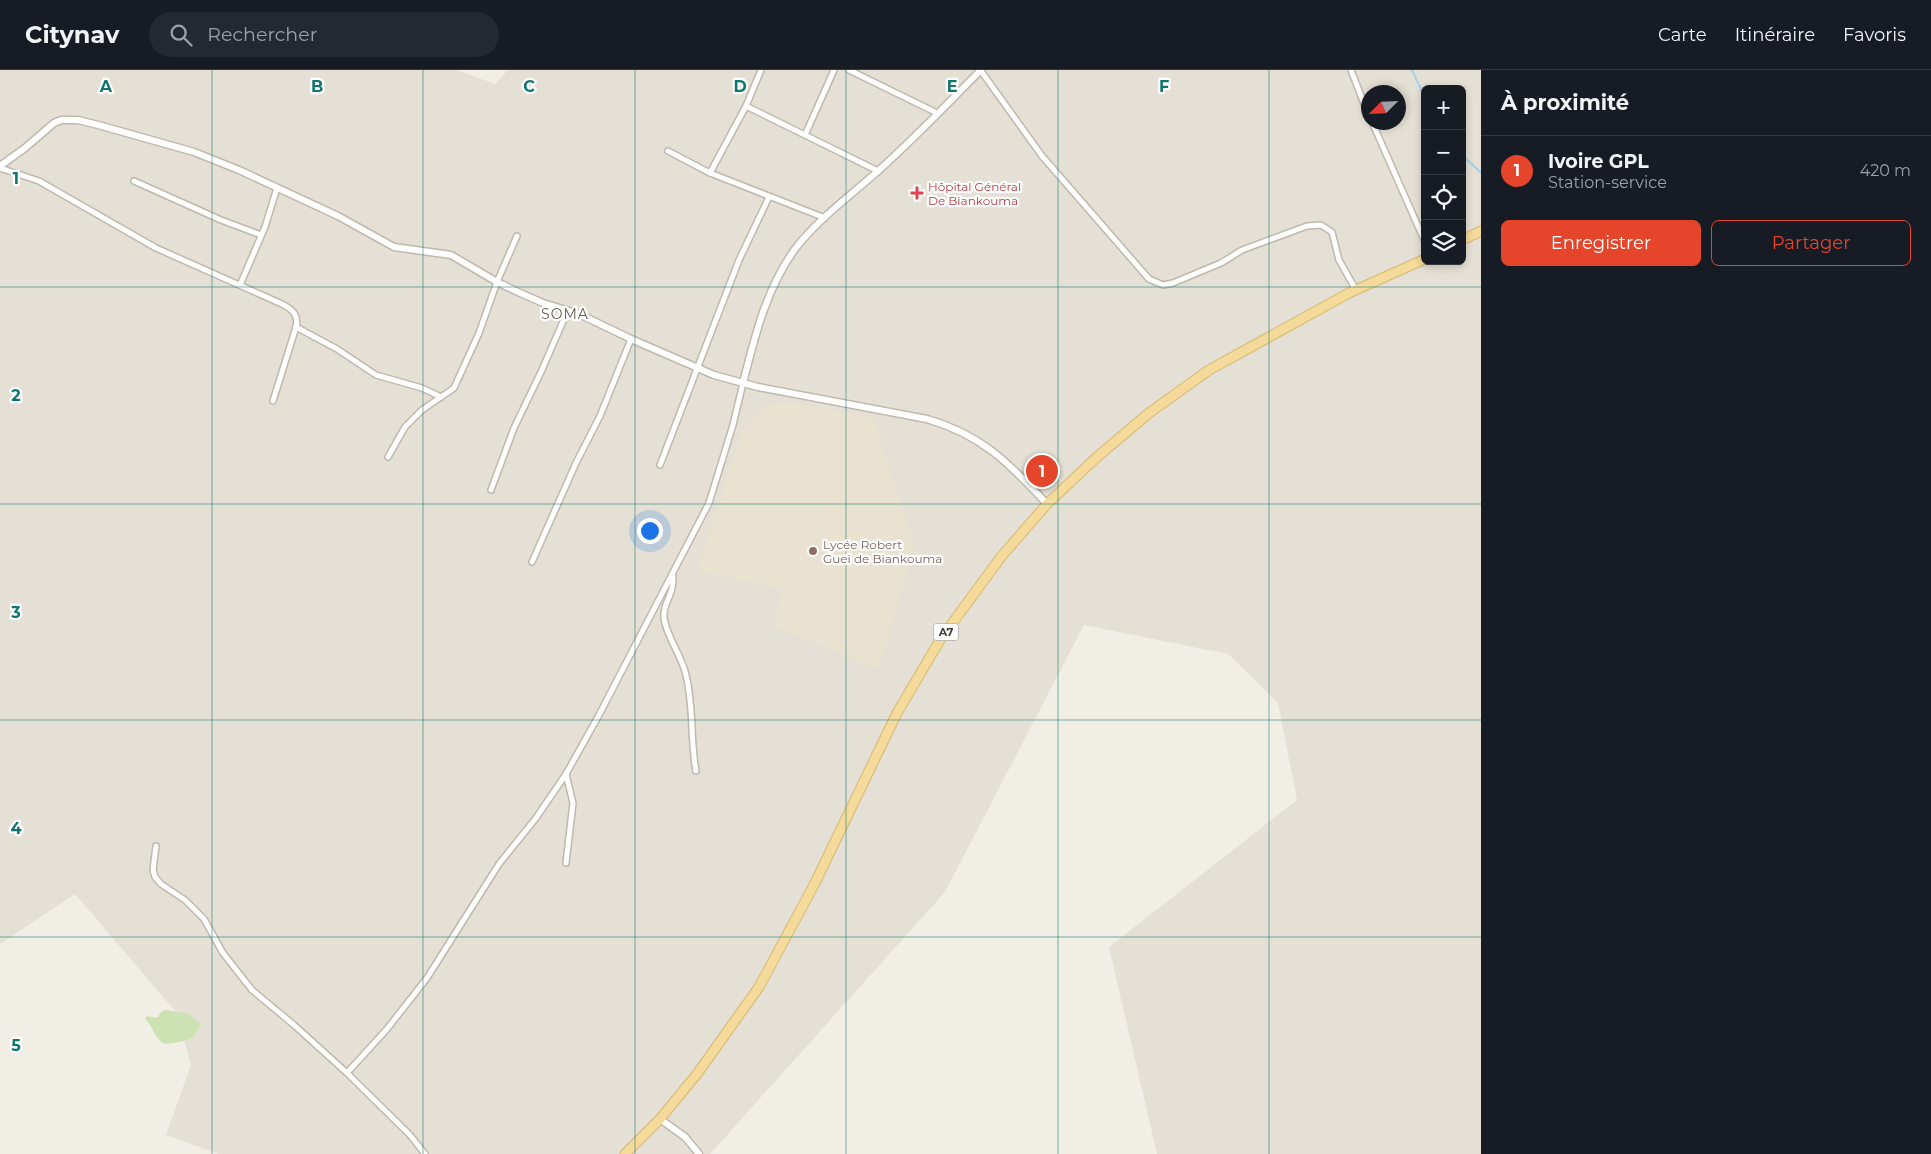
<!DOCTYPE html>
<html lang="fr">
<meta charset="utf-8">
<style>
:root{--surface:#171b24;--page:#242831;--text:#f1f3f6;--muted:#9ea1a6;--line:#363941;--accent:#e5452a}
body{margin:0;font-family:Montserrat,sans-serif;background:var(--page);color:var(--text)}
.controls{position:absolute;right:15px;top:15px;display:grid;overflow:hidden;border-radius:8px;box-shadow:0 2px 8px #0003}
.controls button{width:45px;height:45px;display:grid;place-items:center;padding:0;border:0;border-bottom:1px solid var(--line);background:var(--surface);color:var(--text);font:25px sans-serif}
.compass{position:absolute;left:1361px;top:15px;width:45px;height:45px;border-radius:50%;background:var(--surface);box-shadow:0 2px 8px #0003;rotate:246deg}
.you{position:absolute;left:649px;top:460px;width:18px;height:18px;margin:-12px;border:4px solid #fff;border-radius:50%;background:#1a73e8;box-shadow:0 0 0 8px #1a73e833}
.badge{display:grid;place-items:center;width:32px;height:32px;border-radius:50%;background:var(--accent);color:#fff;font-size:16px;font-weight:700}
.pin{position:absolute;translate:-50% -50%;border:2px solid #fff;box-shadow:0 1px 5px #0006}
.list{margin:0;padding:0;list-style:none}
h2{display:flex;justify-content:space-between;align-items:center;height:65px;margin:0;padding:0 20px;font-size:21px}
h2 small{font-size:16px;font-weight:400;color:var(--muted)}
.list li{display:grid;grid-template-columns:32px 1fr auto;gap:15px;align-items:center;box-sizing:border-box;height:70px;padding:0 20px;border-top:1px solid var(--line)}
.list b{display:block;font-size:19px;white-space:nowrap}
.list p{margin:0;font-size:16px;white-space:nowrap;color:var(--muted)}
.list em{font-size:16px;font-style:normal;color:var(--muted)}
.actions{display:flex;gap:10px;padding:15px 20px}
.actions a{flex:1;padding:11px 0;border:1px solid var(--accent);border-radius:8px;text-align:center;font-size:18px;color:var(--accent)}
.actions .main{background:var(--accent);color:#fff}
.icon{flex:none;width:28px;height:28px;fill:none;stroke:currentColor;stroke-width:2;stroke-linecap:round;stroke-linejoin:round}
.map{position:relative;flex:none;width:1481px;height:1084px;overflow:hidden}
header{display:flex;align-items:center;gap:30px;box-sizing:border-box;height:70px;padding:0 25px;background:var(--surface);border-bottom:1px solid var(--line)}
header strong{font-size:24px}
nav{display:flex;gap:28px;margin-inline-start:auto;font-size:18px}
.search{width:350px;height:45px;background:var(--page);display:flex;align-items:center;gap:12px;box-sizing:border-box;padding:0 18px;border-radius:28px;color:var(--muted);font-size:19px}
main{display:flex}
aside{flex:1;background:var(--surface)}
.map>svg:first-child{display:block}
.residential{fill:#e5e0d5;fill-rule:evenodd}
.education{fill:#e9e2d1}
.green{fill:#cde2b3}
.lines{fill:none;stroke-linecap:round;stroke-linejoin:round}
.stream{stroke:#a8cfe9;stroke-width:2}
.minor-casing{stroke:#bfb8ad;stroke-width:8}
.tertiary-casing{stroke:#bfb8ad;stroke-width:9}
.primary-casing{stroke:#d8b76e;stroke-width:11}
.minor{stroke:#fff;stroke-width:5}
.tertiary{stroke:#fff;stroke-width:6}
.primary{stroke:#f4db9c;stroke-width:9}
.grid{fill:none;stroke:#0f766e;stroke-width:1;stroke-opacity:0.55}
.health-dot{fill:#e0444e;stroke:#fff;stroke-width:2}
.education-dot{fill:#8d6e63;stroke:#fff;stroke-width:2}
.labels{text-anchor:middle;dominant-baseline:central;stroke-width:4.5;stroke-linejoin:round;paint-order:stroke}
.shield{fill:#fff;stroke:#7b7872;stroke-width:1}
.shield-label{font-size:11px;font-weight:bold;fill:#433e36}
.health-label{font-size:12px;fill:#be3a42;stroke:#fff;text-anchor:start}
.education-label{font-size:12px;fill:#785e54;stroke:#fff;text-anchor:start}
.neighbourhood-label{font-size:14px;letter-spacing:1px;fill:#655c4e;stroke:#fff}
.grid-label{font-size:16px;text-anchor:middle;font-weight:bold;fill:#0f766e;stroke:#fff;stroke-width:4.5;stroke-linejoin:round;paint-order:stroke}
</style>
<header>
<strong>Citynav</strong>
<div class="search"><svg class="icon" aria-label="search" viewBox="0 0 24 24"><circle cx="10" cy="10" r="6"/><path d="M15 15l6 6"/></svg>Rechercher</div>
<nav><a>Carte</a><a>Itinéraire</a><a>Favoris</a></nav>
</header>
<main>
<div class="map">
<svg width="1481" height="1084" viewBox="0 0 1481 1084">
<rect width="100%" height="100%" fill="#f1eee6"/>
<path class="residential" d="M0 0H456L495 14 508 0H1481V1084H1157L1109 877 1297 730 1278 633 1228 584 1084 555 945 822 710 1084H219L166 1065 191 995 176 942 75 824 0 874ZM1425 19H1462V191H1425ZM1368 22H1398V52H1368Z"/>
<path class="education" d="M773 332 819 338 874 349 915 478 878 599 775 557 782 519 697 500 743 360 763 339Z"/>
<path class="green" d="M166 940 188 944 201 954C193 972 183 972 165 974 152 966 155 958 145 949L147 946 157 948 161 942Z"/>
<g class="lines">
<g class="stream">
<path d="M1412 0 1425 28"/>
<path d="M1462 85 1481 103"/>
</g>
<defs>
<g id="minor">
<path d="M849 0 937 43"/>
<path d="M1351 0 1368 44"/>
<path d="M981 1 1042 86 1149 209 1163 215 1173 213 1221 193 1242 180 1307 156 1321 155 1332 162 1339 190 1356 220"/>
<path d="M746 36 878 101"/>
<path d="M1372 52 1425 172"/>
<path d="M805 65 834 0"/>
<path d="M668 81 710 103 825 148"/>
<path d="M0 98 39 111 156 178 282 234C292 239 299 245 296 257L273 331"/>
<path d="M710 103 746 36 761 0"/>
<path d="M134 111 221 150 261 165"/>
<path d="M240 215 265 157 277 118"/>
<path d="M296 257 337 279 376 305 422 318 441 327"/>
<path d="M388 387 405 357 422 340 454 318 479 263 497 212 517 166"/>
<path d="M660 395 739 190 769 127"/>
<path d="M491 420 514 358 541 302 568 240"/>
<path d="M532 492 576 393 600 346 631 269"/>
<path d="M673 506C673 510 673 514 672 518 670 528 663 536 664 547 665 564 682 586 686 605 694 637 690 669 696 701"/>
<path d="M566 704 573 733 566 793"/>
<path d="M156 776 153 800 155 807 161 814 185 830 204 849 223 883 252 920 294 955 347 1003 410 1065 425 1084"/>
<path d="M347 1003 387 959 427 908 499 794 536 748 566 704 599 645 709 433 733 355 743 313"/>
</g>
<g id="tertiary">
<path d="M0 96 25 78 54 53 61 50H78L102 56 194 82 239 100 338 146 394 177 451 185 497 212 518 222 543 233 579 244 631 269 714 305 758 317 927 349C982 365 1009 393 1047 434"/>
<path d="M743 313C755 266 766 219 795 179 818 149 850 126 878 101 914 69 947 34 981 0"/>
<path d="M660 1049 685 1067 699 1084"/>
</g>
<g id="primary">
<path d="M1462 170 1481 161"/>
<path d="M625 1084 660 1049 697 1004 759 917 814 815 897 643 940 570 1001 487 1047 434 1097 387 1149 343 1209 300 1349 223 1425 189"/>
</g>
</defs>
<use href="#minor" class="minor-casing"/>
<use href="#tertiary" class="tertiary-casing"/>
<use href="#primary" class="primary-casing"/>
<use href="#minor" class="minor"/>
<use href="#tertiary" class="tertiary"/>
<use href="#primary" class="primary"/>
</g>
<path class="grid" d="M212 0V1084M423 0V1084M635 0V1084M846 0V1084M1058 0V1084M1269 0V1084M0 217H1481M0 434H1481M0 650H1481M0 867H1481"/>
<path class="health-dot" d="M914.5 115.5h5v5h5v5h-5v5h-5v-5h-5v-5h5z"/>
<circle class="education-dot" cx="813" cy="481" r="5"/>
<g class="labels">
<rect class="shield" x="933.5" y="553.5" width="25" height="17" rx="4"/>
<g class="shield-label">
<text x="946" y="562">A7</text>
</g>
<g class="health-label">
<text x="928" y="116">Hôpital Général<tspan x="928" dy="14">De Biankouma</tspan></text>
</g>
<g class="education-label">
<text x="823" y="474">Lycée Robert<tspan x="823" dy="14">Gueï de Biankouma</tspan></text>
</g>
<g class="neighbourhood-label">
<text x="565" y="244">SOMA</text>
</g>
</g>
<g class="grid-label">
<text x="106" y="22">A</text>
<text x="317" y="22">B</text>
<text x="529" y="22">C</text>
<text x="740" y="22">D</text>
<text x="952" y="22">E</text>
<text x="1164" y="22">F</text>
<text x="16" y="114">1</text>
<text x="16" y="331">2</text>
<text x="16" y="548">3</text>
<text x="16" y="764">4</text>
<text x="16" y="981">5</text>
</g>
</svg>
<div class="controls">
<button>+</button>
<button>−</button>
<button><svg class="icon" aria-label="locate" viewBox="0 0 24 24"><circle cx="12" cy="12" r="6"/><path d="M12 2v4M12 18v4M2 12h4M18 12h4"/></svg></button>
<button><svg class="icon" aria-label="layers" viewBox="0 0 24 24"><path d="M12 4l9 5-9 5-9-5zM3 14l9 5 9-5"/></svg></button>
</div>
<svg class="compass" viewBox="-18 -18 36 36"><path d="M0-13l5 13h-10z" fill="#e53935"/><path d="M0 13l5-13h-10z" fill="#9ea1a6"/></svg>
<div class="you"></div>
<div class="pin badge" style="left:1042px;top:401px">1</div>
</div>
<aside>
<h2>À proximité<small></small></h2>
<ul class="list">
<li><span class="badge">1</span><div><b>Ivoire GPL</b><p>Station-service</p></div><em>420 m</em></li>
</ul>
<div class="actions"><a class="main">Enregistrer</a><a>Partager</a></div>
</aside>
</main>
